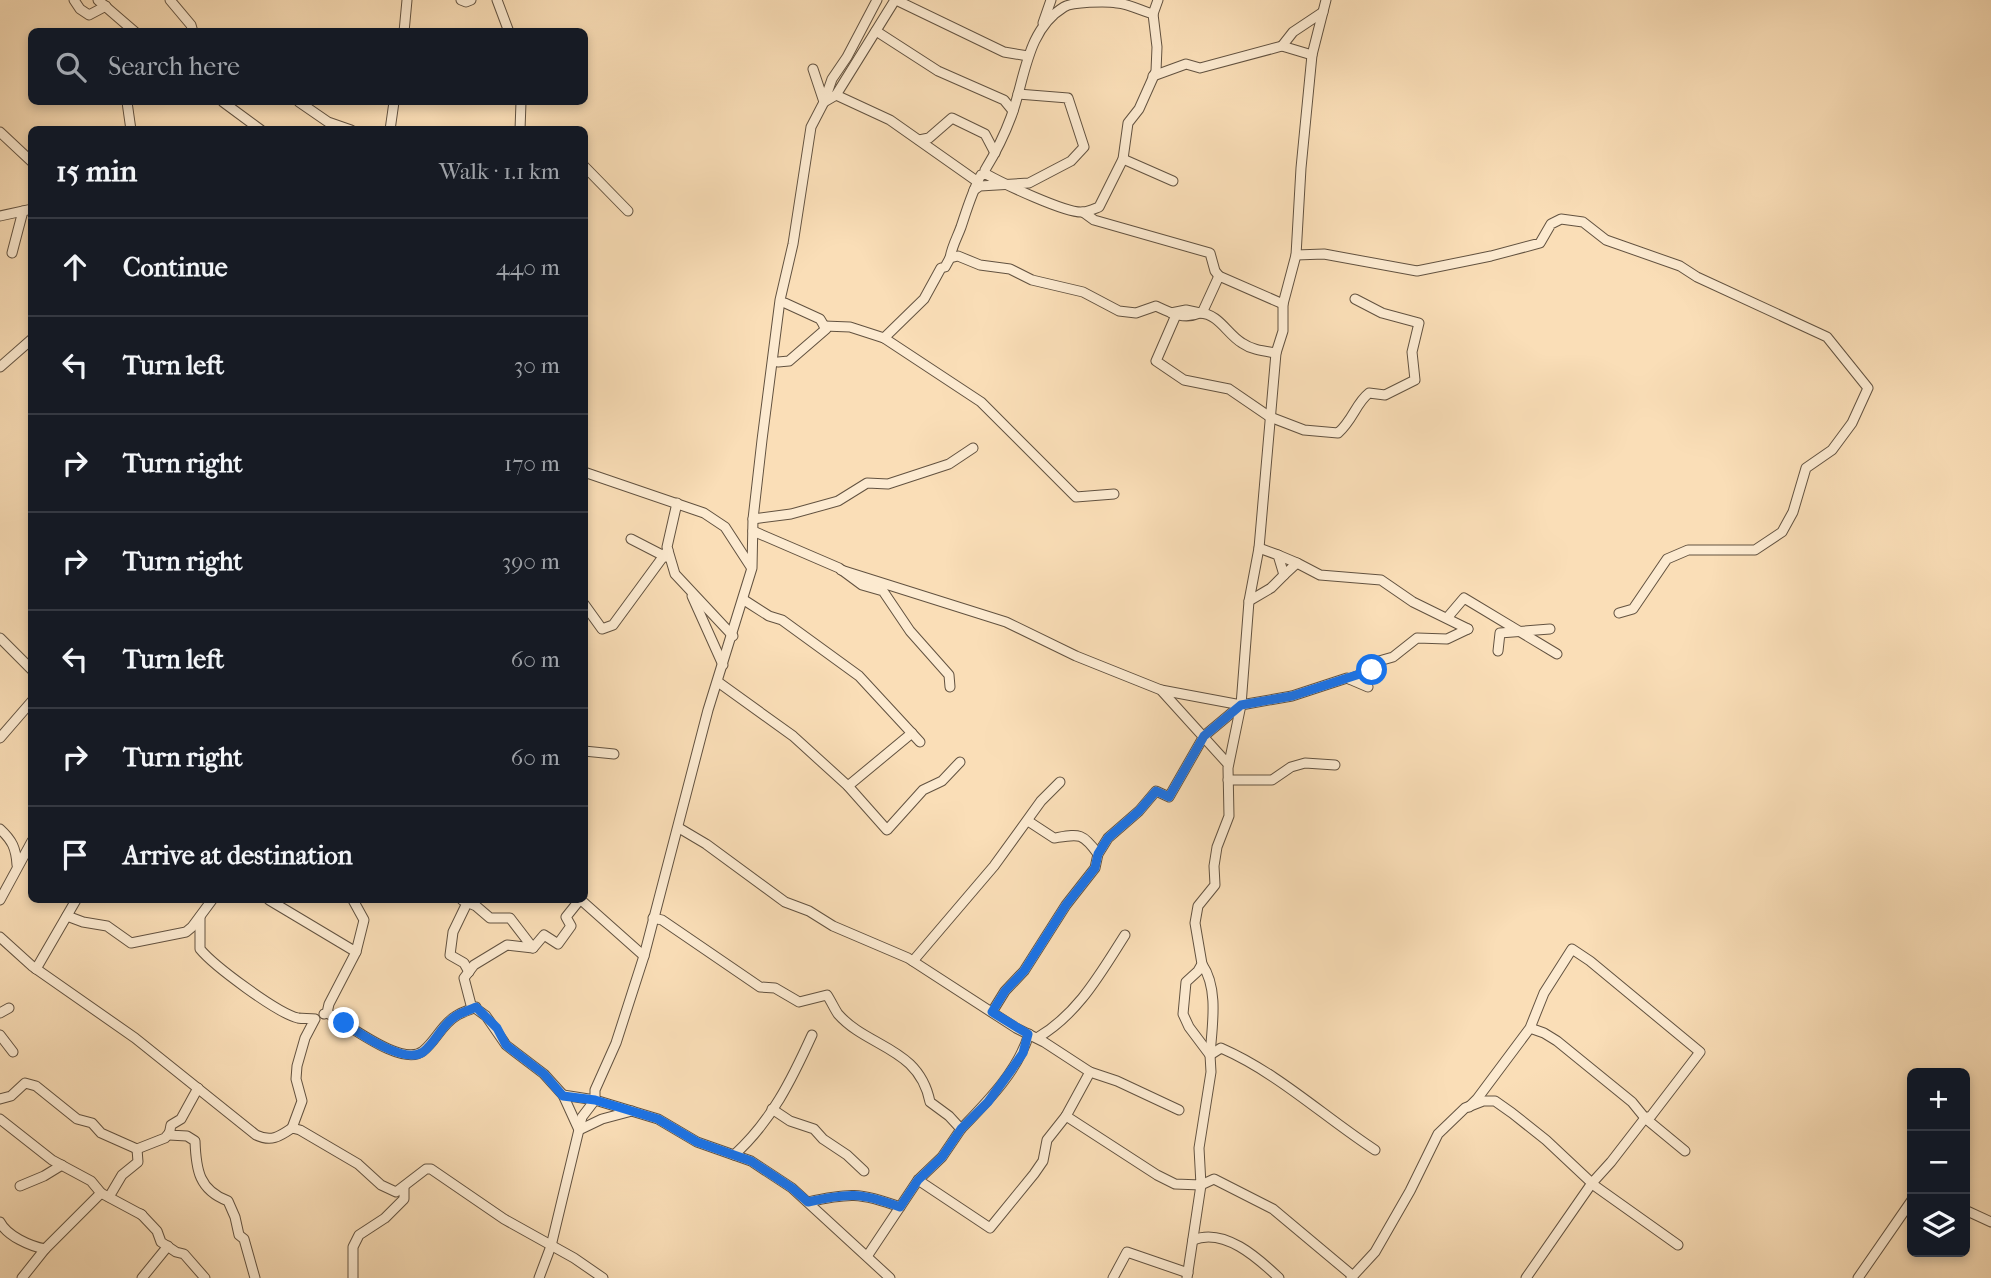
<!DOCTYPE html>
<meta charset="utf-8">
<style>
:root{--surface:#171b24;--page:#242831;--text:#f1f3f6;--muted:#9ea1a6;--line:#363941}
body{margin:0;font-family:"IM FELL French Canon",serif;background:var(--page);color:var(--text)}
.controls{position:absolute;right:21px;bottom:21px;display:grid;overflow:hidden;border-radius:10px;box-shadow:0 4px 10px #0003}
.controls button{width:63px;height:63px;display:grid;place-items:center;padding:0;border:0;border-bottom:2px solid var(--line);background:var(--surface);color:var(--text);font:35px sans-serif}
.stop{position:absolute;width:21px;height:21px;margin:-16px;border:5px solid #1a73e8;border-radius:50%;background:#fff}
.stop.end{background:#1a73e8;border-color:#fff;box-shadow:0 2px 7px #0008}
.list{margin:0;padding:0;list-style:none}
h2{display:flex;justify-content:space-between;align-items:center;height:91px;margin:0;padding:0 28px;font-size:30px}
h2 small{font-size:23px;font-weight:400;color:var(--muted)}
.list li{display:grid;grid-template-columns:46px 1fr auto;gap:21px;align-items:center;box-sizing:border-box;height:98px;padding:0 28px;border-top:2px solid var(--line)}
.list b{display:block;font-size:26px;white-space:nowrap}
.list em{font-size:23px;font-style:normal;color:var(--muted)}
.icon{flex:none;width:38px;height:38px;fill:none;stroke:currentColor;stroke-width:2;stroke-linecap:round;stroke-linejoin:round}
.map{position:relative;flex:none;width:1991px;height:1278px;overflow:hidden}
.search{position:absolute;background:var(--surface);box-shadow:0 4px 10px #0003;left:28px;top:28px;width:560px;height:77px;display:flex;align-items:center;gap:18px;box-sizing:border-box;padding:0 24px;border-radius:10px;color:var(--muted);font-size:26px}
.panel{position:absolute;background:var(--surface);box-shadow:0 4px 10px #0003;left:28px;top:126px;width:560px;height:777px;border-radius:10px}
.map>svg:first-child{display:block}
.lines{fill:none;stroke-linecap:round;stroke-linejoin:round}
.minor-casing{stroke:#625240;stroke-width:11}
.minor{stroke:#fcead0;stroke-width:9}
.route{stroke:#1a73e8;stroke-width:9}
</style>
<div class="map">
<svg width="1991" height="1278" viewBox="0 0 1991 1278">
<rect width="100%" height="100%" fill="#fadeb7"/>
<filter id="stains"><feTurbulence type="fractalNoise" baseFrequency=".00286" numOctaves="4"/><feColorMatrix values="0 0 0 0 .2 0 0 0 0 .09 0 0 0 0 .02 0 0 0 .5 -.17"/></filter>
<radialGradient id="worn" r=".72"><stop offset=".6" stop-color="#630" stop-opacity="0"/><stop offset="1" stop-color="#630" stop-opacity=".3"/></radialGradient>
<g class="lines">
<defs>
<g id="minor">
<path d="M74 0 80 9 89 15 106 6"/>
<path d="M98 0 135 32"/>
<path d="M170 0 191 25 193 32"/>
<path d="M461 0 466 2 471 0"/>
<path d="M497 0 509 32"/>
<path d="M896 0 1004 52 1028 56"/>
<path d="M1153 14 1158 0"/>
<path d="M1043 23 1051 0"/>
<path d="M876 31 938 71 1004 100 1013 111"/>
<path d="M404 32 407 0"/>
<path d="M1282 46 1293 32 1323 12"/>
<path d="M813 69 824 102 836 95 895 0"/>
<path d="M1153 76 1186 64 1200 68 1282 46 1312 55"/>
<path d="M836 95 890 120 978 182"/>
<path d="M127 102 131 130"/>
<path d="M223 102 261 130"/>
<path d="M299 102 328 122 351 130"/>
<path d="M390 130 394 102"/>
<path d="M520 130 521 102"/>
<path d="M0 132 32 162"/>
<path d="M919 140 929 138 952 118 985 134 995 153"/>
<path d="M1123 159 1173 181"/>
<path d="M584 166 628 211"/>
<path d="M974 190 980 186 1029 183 1071 161 1084 147 1068 98 1018 94"/>
<path d="M1083 212 1094 220 1210 253 1215 271 1219 276"/>
<path d="M0 216 32 209"/>
<path d="M12 253 23 211"/>
<path d="M1296 255 1324 254 1417 271 1491 256 1540 243 1551 224 1561 219 1583 222 1606 240 1680 266 1697 277 1827 337 1868 388 1852 423 1832 450 1806 468 1793 512 1782 532 1755 550H1688L1667 559 1633 609 1619 613"/>
<path d="M950 258C952 246 957 238 961 227 967 209 972 192 981 175L986 174C1002 183 1067 214 1083 212 1088 212 1094 209 1099 207L1123 159 1128 123 1139 109 1156 71 1157 47 1153 14C1142 11 1129 4 1117 3 1106 1 1072 2 1064 7 1026 30 1025 80 1011 117 1004 136 996 152 985 170L986 174"/>
<path d="M1200 313C1219 314 1227 334 1242 343 1252 350 1264 351 1276 353"/>
<path d="M1202 313 1219 276 1283 304"/>
<path d="M1176 315 1156 361 1184 380 1229 389 1270 417 1304 430 1338 433C1353 420 1356 403 1369 393L1385 395 1415 380 1412 352 1419 323 1382 313 1355 299"/>
<path d="M824 326 850 327 884 338 924 299 941 268 945 267 950 258 958 256 980 265 1010 269 1032 280 1083 292 1119 311 1136 313 1156 306C1171 313 1184 320 1200 313L1186 310 1171 313"/>
<path d="M884 338 981 402 1076 497 1114 494"/>
<path d="M778 362 789 361 826 329 820 319 785 303"/>
<path d="M0 367 32 339"/>
<path d="M584 472 704 513 725 527 751 567"/>
<path d="M677 503 667 547 675 574 733 636"/>
<path d="M753 519 791 514 838 501 867 483 888 484 949 464 973 448"/>
<path d="M753 531 839 568 862 585 883 591 910 631 949 675 950 687"/>
<path d="M631 539 666 557"/>
<path d="M1278 555 1297 563 1284 575"/>
<path d="M1297 563 1320 575 1381 580 1413 602 1468 629"/>
<path d="M841 570 1006 622 1076 656 1161 690 1228 764"/>
<path d="M692 596 723 665"/>
<path d="M744 600 769 616 782 620 859 676 920 742"/>
<path d="M1249 601 1271 588 1284 575 1278 555 1259 548"/>
<path d="M584 604 602 629 613 625 668 550"/>
<path d="M1447 618 1464 598 1557 654"/>
<path d="M0 638 32 670"/>
<path d="M1498 651 1500 633 1550 629"/>
<path d="M1349 679 1372 670 1379 661 1393 657 1417 638 1447 639 1468 629"/>
<path d="M718 682 793 736 848 786 887 830 923 790 942 781 960 762"/>
<path d="M1161 690 1241 705"/>
<path d="M0 738 32 701"/>
<path d="M584 751 614 754"/>
<path d="M1228 780H1272L1291 767 1305 763 1335 765"/>
<path d="M848 786 912 733"/>
<path d="M1028 821 1054 838C1079 834 1082 832 1098 854"/>
<path d="M679 828 706 844 785 902 809 911 833 926 908 958 1016 1028 1044 1042 1090 1072"/>
<path d="M0 829C12 840 16 848 17 865"/>
<path d="M0 900 32 841"/>
<path d="M269 900 356 952 364 920 353 900"/>
<path d="M462 900 476 906 490 918H510L533 948"/>
<path d="M575 900 578 902 566 917 571 926 558 944 544 935 533 948 507 945 474 965 464 978 471 1005 486 1016 506 1045 544 1074 563 1095 579 1130 602 1119 632 1111"/>
<path d="M581 900 644 956"/>
<path d="M467 903 453 932 450 955 464 963 469 972"/>
<path d="M67 916 83 922 107 926 131 943 186 932 192 927 212 900"/>
<path d="M200 917V949C214 966 277 1013 298 1018 303 1019 310 1018 315 1019L305 1038 297 1066 296 1079 302 1101 292 1128"/>
<path d="M653 918 662 920 760 987 775 988 799 1002 827 995C831 1001 834 1008 838 1014 868 1048 919 1047 930 1102L949 1116 961 1129 942 1157 918 1180 990 1228 1034 1174 1043 1161 1047 1140 1066 1116"/>
<path d="M0 937 32 966 135 1038 256 1135C271 1142 279 1137 292 1128L300 1130 358 1164 381 1185 396 1192 426 1169H431L504 1219 574 1258 603 1278"/>
<path d="M913 961 994 866 1041 801 1060 782"/>
<path d="M1202 964C1219 989 1212 1026 1210 1055"/>
<path d="M36 969 76 900"/>
<path d="M992 1012 1005 991 1024 971 1066 905 1095 868 1098 854 1108 838 1139 811 1156 791 1169 797 1204 736 1241 705 1249 601 1259 548 1276 353 1283 331V304L1296 255 1301 168 1312 55 1326 0"/>
<path d="M0 1013 9 1008"/>
<path d="M327 1013C347 1023 402 1068 423 1051 436 1041 442 1024 456 1016 462 1012 470 1010 476 1007"/>
<path d="M324 1014 327 1013 329 1004 356 952"/>
<path d="M0 1035 13 1052"/>
<path d="M1037 1038C1078 1014 1100 974 1125 935"/>
<path d="M1210 1055 1221 1048C1278 1073 1323 1116 1375 1150"/>
<path d="M198 1088 181 1119 171 1125 169 1135 187 1136 195 1141C196 1170 199 1190 228 1201L235 1217 239 1235 244 1239 255 1278"/>
<path d="M563 1095 595 1100 658 1119 697 1142 751 1161 792 1188 890 1278"/>
<path d="M0 1099 11 1096 25 1083 36 1086 77 1119 92 1123 101 1133 137 1149 165 1138 170 1132"/>
<path d="M1469 1107 1477 1099 1530 1028 1544 1033 1557 1041 1632 1102 1645 1118 1651 1116 1700 1052 1590 961 1572 949 1544 993 1530 1028"/>
<path d="M772 1109 790 1121 814 1129 823 1139 847 1155 864 1171"/>
<path d="M1179 1110 1117 1081 1090 1072 1066 1116 1157 1175 1175 1184 1201 1185 1199 1148 1211 1072 1210 1055 1189 1027 1183 1014 1186 982 1198 971 1202 964 1195 923 1198 906 1215 885 1214 866 1217 847 1229 816 1228 768 1241 705 1292 696 1347 678 1368 687"/>
<path d="M0 1119 52 1160 91 1181 101 1193"/>
<path d="M961 1129C987 1102 1018 1071 1029 1034"/>
<path d="M734 1155C771 1122 792 1079 812 1035"/>
<path d="M20 1186 44 1176 62 1165"/>
<path d="M109 1197 122 1175 138 1162 137 1149"/>
<path d="M808 1202C848 1193 860 1192 900 1207"/>
<path d="M1965 1210 1991 1222"/>
<path d="M141 1214 157 1231 161 1242 176 1252 184 1254 205 1278"/>
<path d="M0 1222C7 1236 30 1246 45 1249L101 1193 142 1215"/>
<path d="M1193 1240C1224 1227 1258 1258 1279 1278"/>
<path d="M868 1255 918 1180"/>
<path d="M22 1278 45 1249"/>
<path d="M142 1278 168 1246"/>
<path d="M353 1278V1247L359 1235 385 1218 404 1199V1188"/>
<path d="M539 1278 551 1246 582 1117 595 1100V1090L616 1043 644 956 708 710 752 568 753 519 762 440 780 300 793 244 811 127 824 102 832 79 847 57 877 0"/>
<path d="M1113 1278 1127 1252 1188 1273"/>
<path d="M1187 1278 1201 1185 1214 1179 1273 1209 1353 1276"/>
<path d="M1351 1278 1375 1252 1410 1191 1438 1134 1465 1108 1483 1101H1495L1512 1113 1546 1140 1595 1186 1678 1245"/>
<path d="M1526 1278 1592 1183 1611 1162 1645 1118 1685 1151"/>
<path d="M1858 1278 1912 1200"/>
</g>
</defs>
<use href="#minor" class="minor-casing"/>
<use href="#minor" class="minor"/>
</g>
<g class="lines">
<path class="route" d="M344 1023C360 1034 405 1065 423 1052 436 1042 442 1024 456 1016 462 1012 470 1010 476 1007L497 1028 506 1045 544 1074 563 1096 595 1100 658 1119 697 1142 751 1161 792 1188 808 1202C848 1193 860 1192 900 1207L918 1180 942 1157 961 1129 988 1102 1012 1069 1023 1053 1028 1034 992 1012 1005 991 1024 971 1066 905 1095 868 1098 854 1108 838 1139 811 1156 791 1169 797 1204 736 1241 705 1292 696 1372 670"/>
</g>
<rect width="100%" height="100%" filter="url(#stains)"/>
<rect width="100%" height="100%" fill="url(#worn)"/>
</svg>
<div class="controls">
<button>+</button>
<button>−</button>
<button><svg class="icon" aria-label="layers" viewBox="0 0 24 24"><path d="M12 4l9 5-9 5-9-5zM3 14l9 5 9-5"/></svg></button>
</div>
<div class="stop" style="left:1372px;top:670px"></div>
<div class="stop end" style="left:344px;top:1023px"></div>
<div class="search"><svg class="icon" aria-label="search" viewBox="0 0 24 24"><circle cx="10" cy="10" r="6"/><path d="M15 15l6 6"/></svg>Search here</div>
<section class="panel">
<h2>15 min<small>Walk · 1.1 km</small></h2>
<ul class="list">
<li><svg class="icon" aria-label="ahead" viewBox="0 0 24 24"><path d="M12 20V5M6 11l6-6 6 6"/></svg><div><b>Continue</b></div><em>440 m</em></li>
<li><svg class="icon" aria-label="left" viewBox="0 0 24 24"><path d="M17 20v-9H6M10 6l-5 5 5 5"/></svg><div><b>Turn left</b></div><em>30 m</em></li>
<li><svg class="icon" aria-label="right" viewBox="0 0 24 24"><path d="M7 20v-9h11M14 6l5 5-5 5"/></svg><div><b>Turn right</b></div><em>170 m</em></li>
<li><svg class="icon" aria-label="right" viewBox="0 0 24 24"><path d="M7 20v-9h11M14 6l5 5-5 5"/></svg><div><b>Turn right</b></div><em>390 m</em></li>
<li><svg class="icon" aria-label="left" viewBox="0 0 24 24"><path d="M17 20v-9H6M10 6l-5 5 5 5"/></svg><div><b>Turn left</b></div><em>60 m</em></li>
<li><svg class="icon" aria-label="right" viewBox="0 0 24 24"><path d="M7 20v-9h11M14 6l5 5-5 5"/></svg><div><b>Turn right</b></div><em>60 m</em></li>
<li><svg class="icon" aria-label="arrive" viewBox="0 0 24 24"><path d="M6 21V4h12l-3 4 3 4H6"/></svg><div><b>Arrive at destination</b></div></li>
</ul>
</section>
</div>
